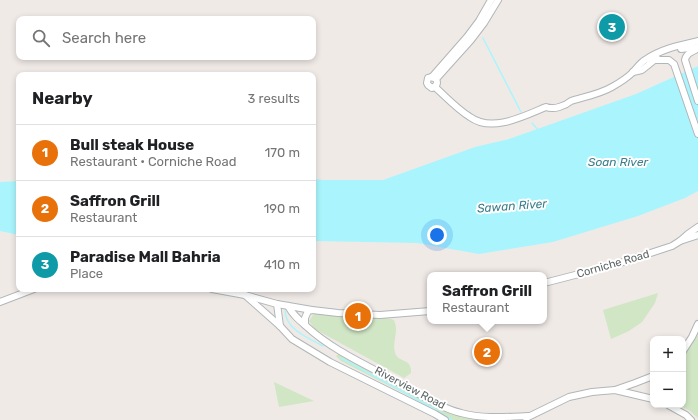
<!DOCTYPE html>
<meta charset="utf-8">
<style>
:root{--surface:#fff;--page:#f2f2f2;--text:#202124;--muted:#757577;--line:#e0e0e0;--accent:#1a73e8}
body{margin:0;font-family:Rubik,sans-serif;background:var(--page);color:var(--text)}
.controls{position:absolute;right:12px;bottom:12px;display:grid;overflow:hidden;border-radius:8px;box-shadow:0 2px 6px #0003}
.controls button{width:36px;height:36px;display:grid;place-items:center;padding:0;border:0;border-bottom:1px solid var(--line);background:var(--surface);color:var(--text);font:20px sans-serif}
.you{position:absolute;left:437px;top:235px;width:14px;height:14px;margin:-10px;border:3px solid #fff;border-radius:50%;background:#1a73e8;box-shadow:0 0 0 6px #1a73e833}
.badge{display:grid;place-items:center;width:26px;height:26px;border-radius:50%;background:var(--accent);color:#fff;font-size:13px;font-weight:700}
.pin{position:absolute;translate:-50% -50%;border:2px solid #fff;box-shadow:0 1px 4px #0006}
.popup{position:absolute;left:427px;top:272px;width:120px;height:52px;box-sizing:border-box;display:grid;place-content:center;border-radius:8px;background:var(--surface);filter:drop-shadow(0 1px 3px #0005);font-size:13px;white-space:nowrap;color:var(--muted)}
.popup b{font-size:15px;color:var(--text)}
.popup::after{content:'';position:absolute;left:50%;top:100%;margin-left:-8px;border:8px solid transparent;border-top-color:var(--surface)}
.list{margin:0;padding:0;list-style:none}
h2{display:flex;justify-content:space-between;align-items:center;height:52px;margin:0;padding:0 16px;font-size:17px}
h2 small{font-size:13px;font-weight:400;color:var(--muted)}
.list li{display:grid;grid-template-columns:26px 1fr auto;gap:12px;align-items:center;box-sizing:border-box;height:56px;padding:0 16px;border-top:1px solid var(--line)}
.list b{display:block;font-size:15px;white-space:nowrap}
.list p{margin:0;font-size:13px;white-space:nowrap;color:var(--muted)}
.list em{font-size:13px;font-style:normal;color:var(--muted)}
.icon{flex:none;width:22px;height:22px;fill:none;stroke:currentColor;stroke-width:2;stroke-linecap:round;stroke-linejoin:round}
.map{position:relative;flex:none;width:698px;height:420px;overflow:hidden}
.search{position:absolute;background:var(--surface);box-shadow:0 2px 6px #0003;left:16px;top:16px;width:300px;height:44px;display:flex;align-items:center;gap:10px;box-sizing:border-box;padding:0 14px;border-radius:8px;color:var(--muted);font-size:15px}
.panel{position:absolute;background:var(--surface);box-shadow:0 2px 6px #0003;left:16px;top:72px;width:300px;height:220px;border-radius:8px}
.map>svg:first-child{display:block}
.green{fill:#d0e6c4}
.water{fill:#aaf5fd}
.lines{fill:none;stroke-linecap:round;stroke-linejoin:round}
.stream{stroke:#aaf5fd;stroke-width:1.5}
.secondary-casing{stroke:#b1b6b8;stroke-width:8}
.secondary{stroke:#fff;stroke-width:6}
.labels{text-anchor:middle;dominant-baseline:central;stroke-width:4;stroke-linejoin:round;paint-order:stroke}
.street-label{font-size:11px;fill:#5e6566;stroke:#fff}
.water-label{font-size:12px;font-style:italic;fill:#3a7e8c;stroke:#fff}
</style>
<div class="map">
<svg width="698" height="420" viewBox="0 0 698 420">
<rect width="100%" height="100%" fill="#f0eae7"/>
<g class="green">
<path d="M658 293 655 303 642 322 629 331 611 339 603 310Z"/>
<path d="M319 312 342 316 344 320 369 321V318C378 318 386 317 394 320 395 323 396 326 396 329 396 338 392 346 396 355 399 361 408 360 410 366 411 368 411 371 411 373L404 378 333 339 315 329 309 321 313 315Z"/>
<path d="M698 332V418L690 411 679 405H683V354L688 349Z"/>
<path d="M339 354 467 417 508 419 507 420H446L415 399 341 361 336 356Z"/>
<path d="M274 382 314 401 279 407Z"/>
</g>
<g class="water">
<path d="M698 66V191L685 198 638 216 553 242 479 254 417 243 313 241V179L324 180H383L475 147 509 139 636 94Z"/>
<path d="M19 181V235L0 231V182Z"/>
</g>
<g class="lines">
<g class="stream">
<path d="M483 38 521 112"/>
<path d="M532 123 539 131"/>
<path d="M285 311C286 330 309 338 323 346"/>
<path d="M341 358 431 407 452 420"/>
</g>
<defs>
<g id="secondary">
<path d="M681 49 698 47"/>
<path d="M697 49C691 52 686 54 685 60L698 101"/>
<path d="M655 60H669L674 64 698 134"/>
<path d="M633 72 642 70 657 58"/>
<path d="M432 77 467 37 479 21 491 0"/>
<path d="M436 79 432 77 428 78 427 83 428 85 432 88C437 86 438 83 436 79L471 40 484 23 498 0"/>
<path d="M435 87C446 97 457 109 470 117 492 133 524 116 546 107 554 110 565 106 571 101 584 97 600 94 612 87 619 83 627 78 632 73 637 68 640 63 645 60 661 49 680 45 698 41"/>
<path d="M698 227 688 234 680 241 698 235"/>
<path d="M544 283 614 265 672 246 680 241"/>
<path d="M212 289 245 295 277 304 312 310 338 313 380 315 430 311"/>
<path d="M245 295 280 326 292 339 330 362 435 414 445 420"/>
<path d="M0 302 34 289"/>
<path d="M277 304 280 326"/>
<path d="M288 306C293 315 298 319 306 326 333 351 369 366 401 384 420 394 440 408 461 413 483 419 505 417 528 416"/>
<path d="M305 325V318L308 311 312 310"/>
<path d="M683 351 692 337 698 324"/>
<path d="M615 390 635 383 653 376"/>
<path d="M668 405 686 415 691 420"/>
<path d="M526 418 569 397 592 392 615 390 653 399"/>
</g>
</defs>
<use href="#secondary" class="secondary-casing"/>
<use href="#secondary" class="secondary"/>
</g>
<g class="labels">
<g class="street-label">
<text transform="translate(613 264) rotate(-16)">Corniche Road</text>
<text transform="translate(410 388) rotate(28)">Riverview Road</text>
</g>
<g class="water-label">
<text x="618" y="162">Soan River</text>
<text transform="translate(512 206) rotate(-4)">Sawan River</text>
</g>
</g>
</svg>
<div class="controls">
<button>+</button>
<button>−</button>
</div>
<div class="you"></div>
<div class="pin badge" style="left:358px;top:316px;background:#e8710a">1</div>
<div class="pin badge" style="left:487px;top:352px;background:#e8710a">2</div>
<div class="popup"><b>Saffron Grill</b>Restaurant</div>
<div class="pin badge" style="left:612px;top:27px;background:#0f9aa8">3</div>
<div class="search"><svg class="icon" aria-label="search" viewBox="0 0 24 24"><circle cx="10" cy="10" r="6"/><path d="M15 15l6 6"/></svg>Search here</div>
<section class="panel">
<h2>Nearby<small>3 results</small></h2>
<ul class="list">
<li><span class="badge" style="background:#e8710a">1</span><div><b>Bull steak House</b><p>Restaurant · Corniche Road</p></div><em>170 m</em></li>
<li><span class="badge" style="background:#e8710a">2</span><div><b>Saffron Grill</b><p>Restaurant</p></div><em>190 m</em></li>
<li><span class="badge" style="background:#0f9aa8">3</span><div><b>Paradise Mall Bahria</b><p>Place</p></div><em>410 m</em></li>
</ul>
</section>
</div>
